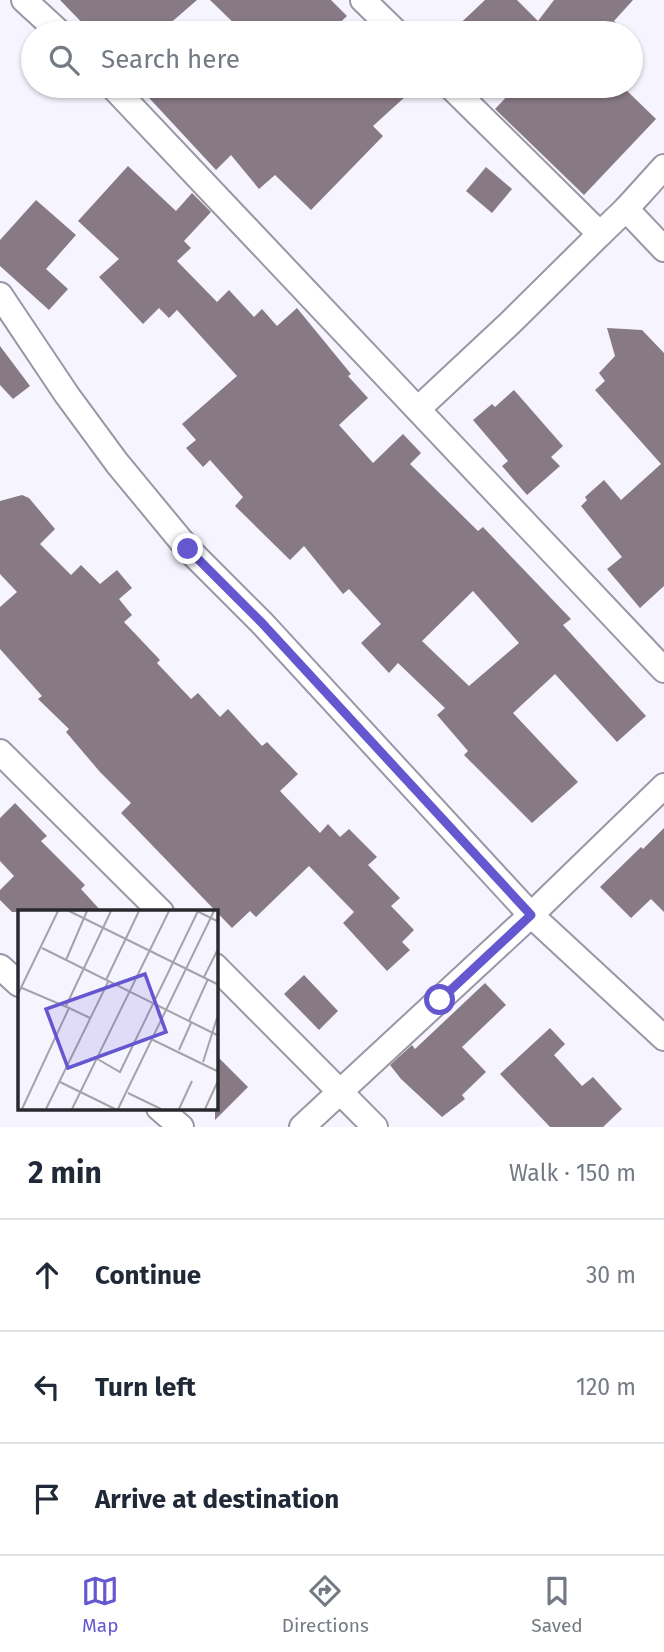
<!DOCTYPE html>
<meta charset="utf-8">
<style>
:root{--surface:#fff;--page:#f2f2f3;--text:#1f2937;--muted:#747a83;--line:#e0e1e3;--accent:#6457d0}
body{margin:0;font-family:"Fira Sans",sans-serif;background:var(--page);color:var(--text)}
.stop{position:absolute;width:21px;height:21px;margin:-16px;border:5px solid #6457d0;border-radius:50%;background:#fff}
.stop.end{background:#6457d0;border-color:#fff;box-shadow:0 2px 7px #0008}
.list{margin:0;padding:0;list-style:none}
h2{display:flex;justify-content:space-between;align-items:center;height:91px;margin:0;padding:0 28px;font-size:30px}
h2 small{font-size:23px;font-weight:400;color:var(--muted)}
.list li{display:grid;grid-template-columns:46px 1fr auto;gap:21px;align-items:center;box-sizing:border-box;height:112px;padding:0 28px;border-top:2px solid var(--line)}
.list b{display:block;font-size:26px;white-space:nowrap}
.list em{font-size:23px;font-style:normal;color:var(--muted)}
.icon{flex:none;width:38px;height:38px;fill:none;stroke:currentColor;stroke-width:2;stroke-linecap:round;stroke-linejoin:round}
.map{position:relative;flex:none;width:664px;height:1127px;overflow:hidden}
.search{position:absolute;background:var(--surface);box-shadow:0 2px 5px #0004;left:21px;right:21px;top:21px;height:77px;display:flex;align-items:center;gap:18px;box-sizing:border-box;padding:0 24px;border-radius:38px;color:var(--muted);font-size:26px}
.sheet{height:427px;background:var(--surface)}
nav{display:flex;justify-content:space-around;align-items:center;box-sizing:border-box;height:98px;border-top:2px solid var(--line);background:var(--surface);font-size:19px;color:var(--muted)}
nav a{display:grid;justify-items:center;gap:4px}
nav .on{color:var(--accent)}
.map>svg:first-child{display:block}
.building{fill:#887a85;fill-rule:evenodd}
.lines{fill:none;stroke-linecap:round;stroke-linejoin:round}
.street-casing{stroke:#9996a6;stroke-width:28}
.street{stroke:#fff;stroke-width:24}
.route{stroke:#6457d0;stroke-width:9}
.inset-road{fill:none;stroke:#a4a2ab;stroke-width:2}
.view{fill:#6457d0;fill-opacity:0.15;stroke:#6457d0;stroke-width:3.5}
.inset-edge{fill:none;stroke:#2a282f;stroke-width:3.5}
</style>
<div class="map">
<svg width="664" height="1127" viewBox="0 0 664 1127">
<rect width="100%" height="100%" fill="#f6f4fe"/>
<g class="building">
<path d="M60 0H197L159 33H92Z"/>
<path d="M210 0H331L347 16 329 33H244Z"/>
<path d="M485 0H517L538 21 554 0H633L614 21 616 23 604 33H450Z"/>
<path d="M138 86H417L373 126 383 136 311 210 275 175 259 189 231 155 216 170Z"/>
<path d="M517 86H622L656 119 584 195 495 109Z"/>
<path d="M128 166 176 211 192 193 211 212 184 241 191 248 177 261 217 302 229 290 254 317 262 309 277 326 297 308 351 374 348 376 368 398 339 425 373 463 403 434 421 453 410 464 478 531 483 527 571 619 563 625 646 716 617 742 555 674 513 713 578 782 532 823 464 755 468 751 437 715 445 708 398 663 389 673 361 643 381 624 349 589 343 594 304 546 290 560 235 506 243 497 210 460 203 467 186 448 196 440 182 424 237 376 177 310 169 318 159 308 143 324 99 277 119 259 78 221ZM473 591 519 643 469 686 422 641Z"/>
<path d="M486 167 512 189 492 213 466 191Z"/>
<path d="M36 200 76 235 46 269 68 289 49 310 0 266V240Z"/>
<path d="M607 328 642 330 664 353V586L640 608 607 569 622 557 581 506 587 500 585 497 604 480 621 500 661 464 595 390 605 381 599 373 615 356Z"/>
<path d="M0 346 30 386 13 399 0 385Z"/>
<path d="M514 390 563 446 551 457 560 466 527 495 502 466 508 461 473 420 492 404 495 407Z"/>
<path d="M22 495 29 498 55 529 40 544 71 575 81 565 100 584 117 570 132 588 119 599 132 615 124 622 160 660 157 663 191 699 198 693 220 717 228 709 262 746 267 742 298 774 280 791 320 833 328 824 340 837 349 829 377 857 368 865 400 898 391 906 414 930 402 942 410 950 387 971 343 923 354 912 309 866 256 917 250 911 232 928 121 813 131 803 100 772 66 732 69 729 38 699 42 696 0 649V607L17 592 0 574V501Z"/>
<path d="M15 803 47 836 41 841 85 885 81 889 102 912H12L0 900V890L14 876 0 861V818Z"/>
<path d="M664 828V912L651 899 631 918 600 887 641 847 643 849Z"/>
<path d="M304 975 338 1011 319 1030 284 994Z"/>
<path d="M485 983 506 1005 462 1047 486 1072 462 1095 465 1099 442 1117 401 1079 390 1065 412 1045 415 1049Z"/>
<path d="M550 1028 565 1044 554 1055 582 1086 593 1077 622 1109 603 1127H550L500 1074Z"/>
<path d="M215 1054 248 1087 215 1120Z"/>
</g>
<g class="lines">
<defs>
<g id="street">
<path d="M24 0 60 33"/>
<path d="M363 0 397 33"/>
<path d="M112 86 664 670"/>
<path d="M450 86 600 234 626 209 664 167"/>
<path d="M626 209 664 249"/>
<path d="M0 295 67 395 117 463 188 549 262 623 531 915 664 1038"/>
<path d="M418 409 510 323 600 234"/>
<path d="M0 752 161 912"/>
<path d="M215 966 375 1127"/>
<path d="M0 967 19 984"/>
<path d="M159 1108 181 1127"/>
<path d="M302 1127 531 915 664 786"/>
</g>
</defs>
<use href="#street" class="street-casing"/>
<use href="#street" class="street"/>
</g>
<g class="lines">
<path class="route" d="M188 549 262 623 531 915 440 1000"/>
</g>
<g transform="translate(18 910)">
<rect width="200" height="200" fill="#f6f4fe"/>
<path class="inset-road" d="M51 1 199 74M179 1 199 11M24 38 199 125M48 50 69 1M186 67 199 41M88 70 121 1M4 78 51 98 4 199M0 84 40 1M48 96 93 1M51 98 72 108M171 111 190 69M133 129 199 161M161 140 173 113M76 147 102 162 180 1M185 152 199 108M42 172 97 199M110 183 143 199M28 199 90 72M54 199 151 1M100 199 196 1M161 199 174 171M187 199 199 173"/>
<path class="view" d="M127 64 148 122 50 158 28 99Z"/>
<rect width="200" height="200" class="inset-edge"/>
</g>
</svg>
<div class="stop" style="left:440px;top:1000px"></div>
<div class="stop end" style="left:188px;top:549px"></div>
<div class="search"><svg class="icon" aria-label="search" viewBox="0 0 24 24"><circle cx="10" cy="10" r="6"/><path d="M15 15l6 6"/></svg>Search here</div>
</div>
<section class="sheet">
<h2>2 min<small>Walk · 150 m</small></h2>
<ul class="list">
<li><svg class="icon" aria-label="ahead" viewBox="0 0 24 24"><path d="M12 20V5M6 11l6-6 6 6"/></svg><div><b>Continue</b></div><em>30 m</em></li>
<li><svg class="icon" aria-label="left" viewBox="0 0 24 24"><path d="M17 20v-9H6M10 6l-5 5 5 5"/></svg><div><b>Turn left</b></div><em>120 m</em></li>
<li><svg class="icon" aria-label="arrive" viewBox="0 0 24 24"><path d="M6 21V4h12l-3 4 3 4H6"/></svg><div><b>Arrive at destination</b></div></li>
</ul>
</section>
<nav>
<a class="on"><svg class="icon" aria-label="map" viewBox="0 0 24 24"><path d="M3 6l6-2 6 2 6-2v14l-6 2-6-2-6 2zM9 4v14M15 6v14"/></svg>Map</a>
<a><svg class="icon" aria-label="directions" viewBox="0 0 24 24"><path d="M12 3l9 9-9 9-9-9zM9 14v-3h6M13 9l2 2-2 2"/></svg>Directions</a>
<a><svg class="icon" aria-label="saved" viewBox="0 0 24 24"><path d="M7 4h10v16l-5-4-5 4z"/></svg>Saved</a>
</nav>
